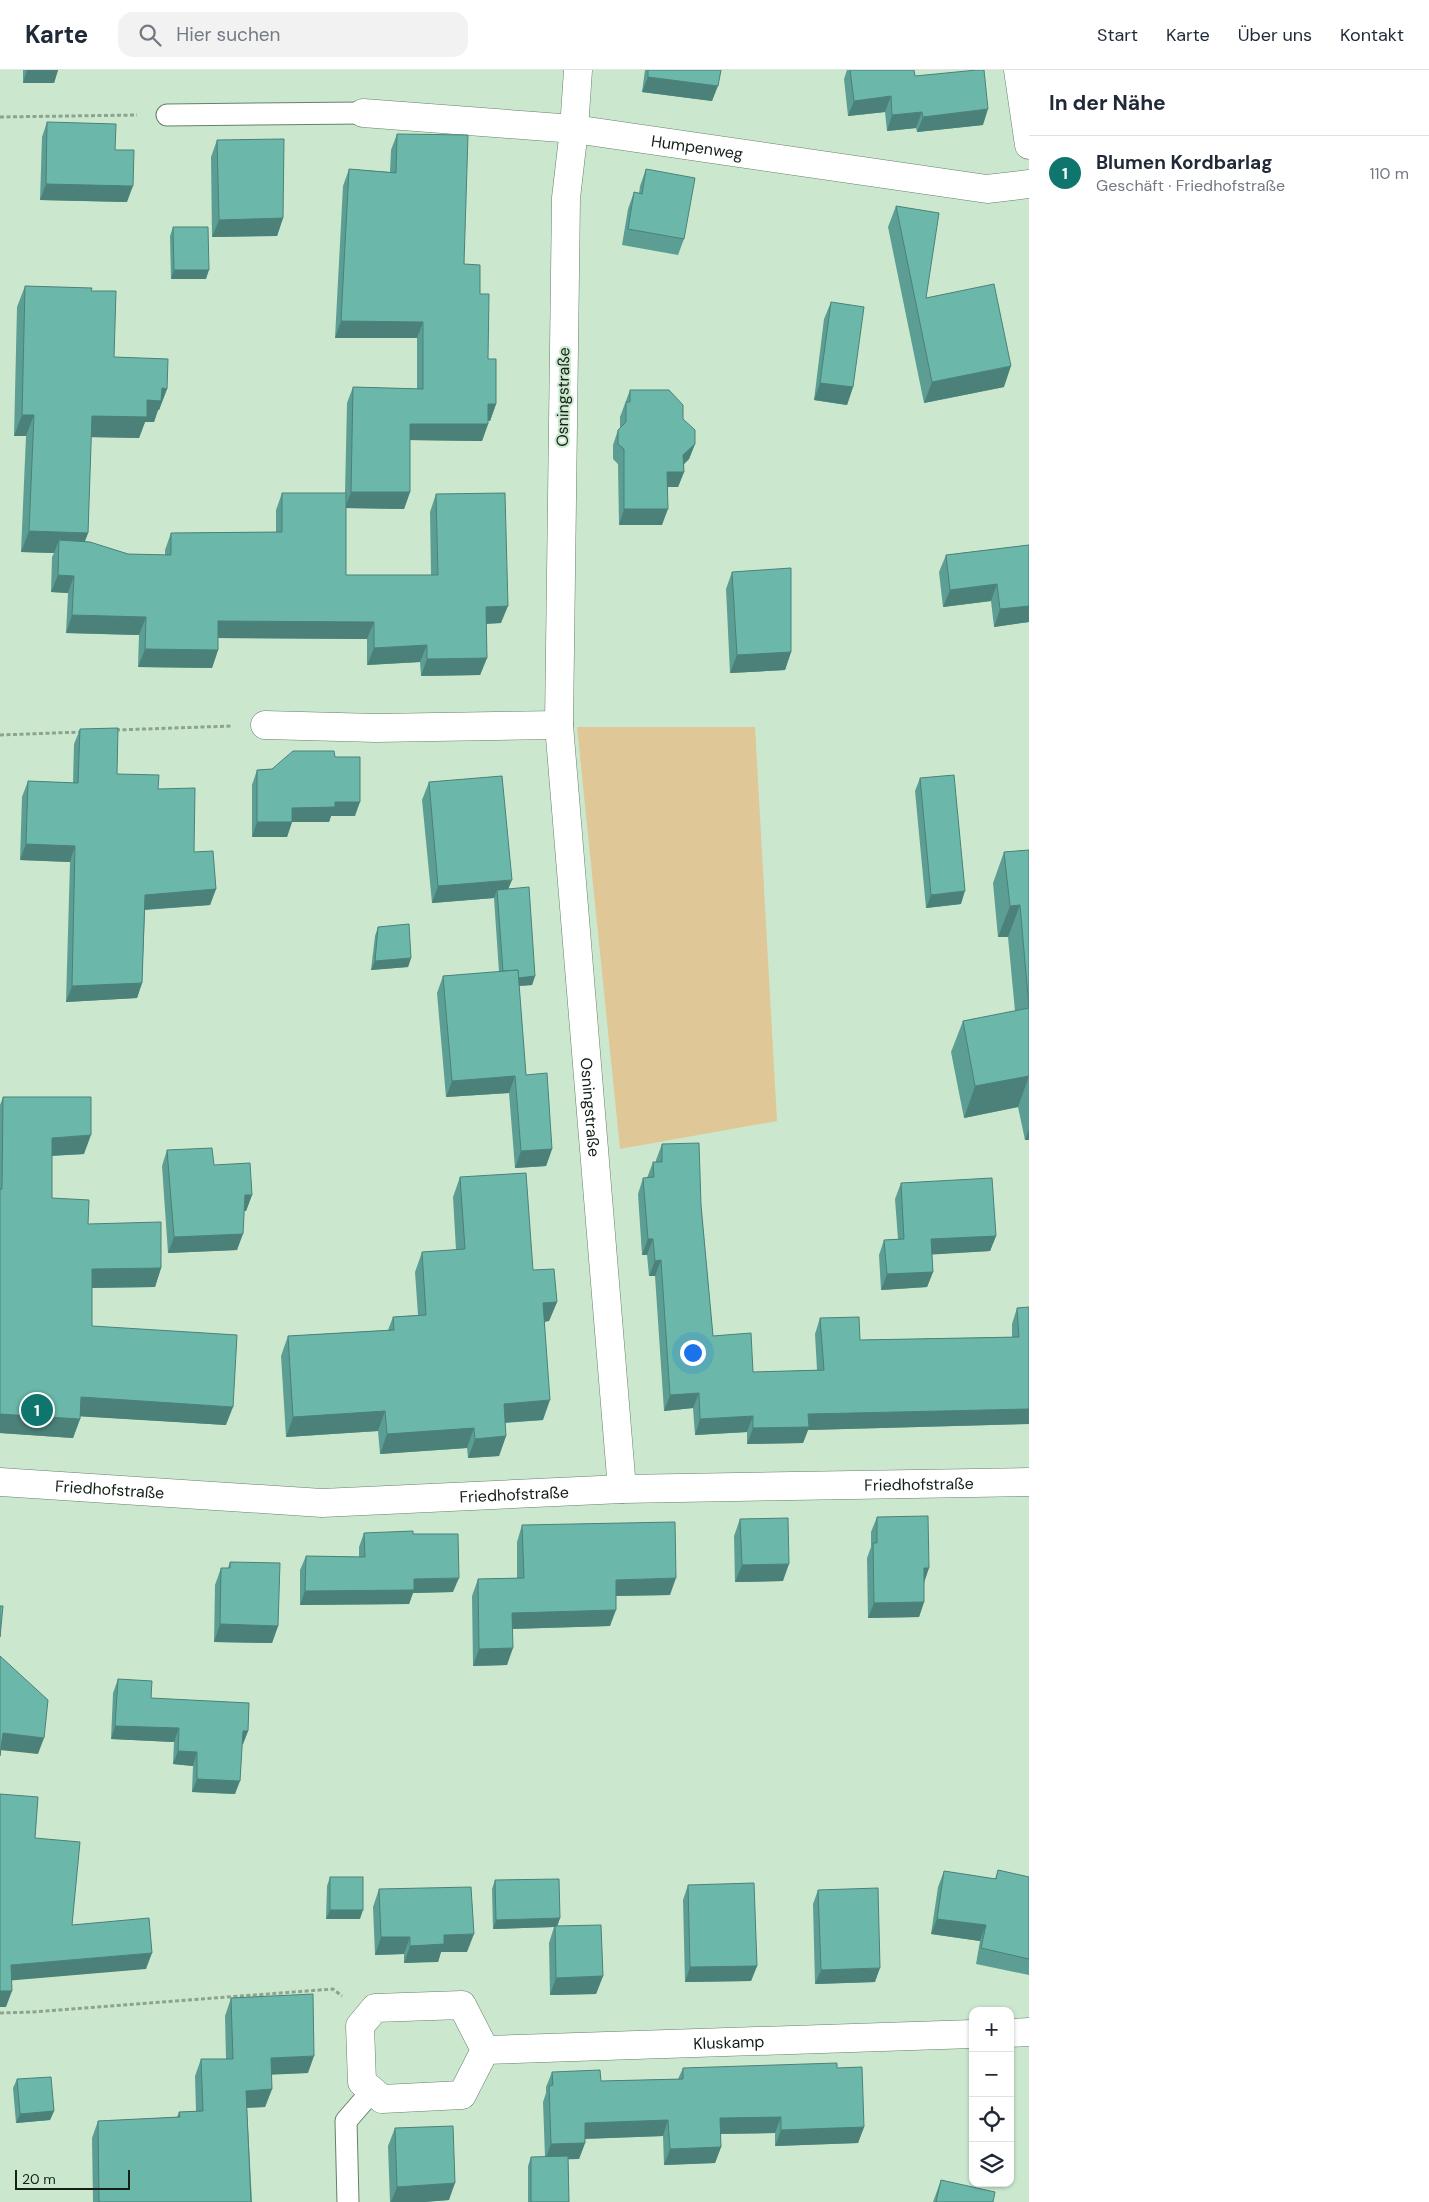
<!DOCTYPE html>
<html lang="de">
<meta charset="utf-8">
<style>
:root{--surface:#fff;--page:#f2f2f3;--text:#1f2937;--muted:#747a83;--line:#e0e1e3;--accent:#0f766e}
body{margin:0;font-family:"DM Sans",sans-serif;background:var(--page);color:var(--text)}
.controls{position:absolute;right:15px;bottom:15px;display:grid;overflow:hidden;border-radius:10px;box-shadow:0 1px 4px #0004}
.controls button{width:45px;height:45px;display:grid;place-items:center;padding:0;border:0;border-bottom:1px solid var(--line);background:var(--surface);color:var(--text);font:25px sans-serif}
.scale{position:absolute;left:15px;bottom:12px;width:115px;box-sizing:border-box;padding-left:5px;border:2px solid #141f16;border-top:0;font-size:14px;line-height:18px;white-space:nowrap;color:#141f16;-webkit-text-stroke:4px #cbe8cf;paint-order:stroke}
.you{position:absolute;left:692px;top:1282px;width:18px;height:18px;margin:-12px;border:4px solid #fff;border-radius:50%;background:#1a73e8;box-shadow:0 0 0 8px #1a73e833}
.badge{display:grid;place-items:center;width:32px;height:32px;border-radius:50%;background:var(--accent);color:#fff;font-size:16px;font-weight:700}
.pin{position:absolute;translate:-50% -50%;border:2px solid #fff;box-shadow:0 1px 5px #0006}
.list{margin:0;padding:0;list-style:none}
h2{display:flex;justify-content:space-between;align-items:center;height:65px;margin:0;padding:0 20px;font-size:21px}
h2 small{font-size:16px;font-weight:400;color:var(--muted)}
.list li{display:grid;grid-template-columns:32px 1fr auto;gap:15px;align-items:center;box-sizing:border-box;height:75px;padding:0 20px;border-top:1px solid var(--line)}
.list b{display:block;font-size:19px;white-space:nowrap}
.list p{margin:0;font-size:16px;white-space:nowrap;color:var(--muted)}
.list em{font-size:16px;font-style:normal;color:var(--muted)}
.icon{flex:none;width:28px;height:28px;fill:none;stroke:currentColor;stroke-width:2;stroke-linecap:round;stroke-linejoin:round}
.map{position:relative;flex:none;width:1029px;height:2132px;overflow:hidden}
header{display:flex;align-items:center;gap:30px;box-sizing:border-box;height:70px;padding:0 25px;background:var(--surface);border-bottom:1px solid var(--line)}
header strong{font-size:24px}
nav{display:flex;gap:28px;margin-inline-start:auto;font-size:18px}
.search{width:350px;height:45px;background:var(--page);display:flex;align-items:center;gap:12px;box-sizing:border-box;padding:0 18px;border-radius:15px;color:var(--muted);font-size:19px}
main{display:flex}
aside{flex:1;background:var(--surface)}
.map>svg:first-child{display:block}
.green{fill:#e0c797}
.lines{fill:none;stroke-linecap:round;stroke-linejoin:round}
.service-casing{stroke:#668069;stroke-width:23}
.minor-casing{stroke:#668069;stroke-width:29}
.path{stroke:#8ca38f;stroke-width:3;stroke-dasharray:4 2.5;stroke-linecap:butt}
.service{stroke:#fff;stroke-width:21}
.minor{stroke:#fff;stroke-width:28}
.wall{fill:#5c9e93}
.shaded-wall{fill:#4b8178}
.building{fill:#6bb8ab;stroke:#4b8178}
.labels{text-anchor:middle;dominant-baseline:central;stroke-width:4;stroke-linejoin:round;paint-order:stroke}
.street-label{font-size:16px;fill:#141f16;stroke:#cbe8cf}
</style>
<header>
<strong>Karte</strong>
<div class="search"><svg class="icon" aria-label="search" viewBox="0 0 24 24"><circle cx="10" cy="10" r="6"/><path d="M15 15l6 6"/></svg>Hier suchen</div>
<nav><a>Start</a><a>Karte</a><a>Über uns</a><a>Kontakt</a></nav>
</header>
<main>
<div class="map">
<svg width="1029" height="2132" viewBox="0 0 1029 2132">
<rect width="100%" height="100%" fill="#cbe8cf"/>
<path class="green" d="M577 657H755L777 1051 620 1079Z"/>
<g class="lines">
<defs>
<g id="service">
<path d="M167 45 363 43"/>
<path d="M348 2132 346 2051 372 2021"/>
</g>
<g id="minor">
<path id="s1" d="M578 0 574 59 566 128 559 655 622 1419"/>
<path d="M1018 0 1029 75"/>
<path id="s2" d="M363 43 574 59 987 119 1029 114"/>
<path d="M265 655 376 658 559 655"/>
<path id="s3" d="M0 1412 322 1433 622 1419 1029 1412"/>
<path d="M462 1935 485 1980 462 2025 382 2029 362 2012 360 1956 375 1938Z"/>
<path d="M1010 1963 1029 1962"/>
<path id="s4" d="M485 1980 973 1964"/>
</g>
</defs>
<use href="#service" class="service-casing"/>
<use href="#minor" class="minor-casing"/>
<g class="path">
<path d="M0 47 137 45"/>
<path d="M116 660 232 656"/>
<path d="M0 665 82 662"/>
<path d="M0 1943 32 1942 333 1919 342 1926"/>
</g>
<use href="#service" class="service"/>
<use href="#minor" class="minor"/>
</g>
<g class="wall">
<path d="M23 0H58L54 13H23Z"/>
<path d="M645 0H721L712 31 642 22Z"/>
<path d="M847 0 915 6 983 55 917 62 916 58 887 61 885 42 848 46 844 9Z"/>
<path d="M47 52 115 80 127 132 40 130 42 67Z"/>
<path d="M397 64 464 194 480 224 488 289 496 334 490 351H488V354L482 371 410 370V422L404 439 346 438V505H431L430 442 436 424 501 553 486 554 487 588 480 605 421 606 420 592 367 595V569L218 568V580L212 598 138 597 139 565 66 563 68 523 51 522 52 487 54 483 21 482 26 366H14L17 237 25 216 91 221 114 287 167 319 159 340H158L154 352H145L139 368 91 367 88 463 85 471 128 484 165 485V480L171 463 276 462V440L282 423H345L347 333 353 317 417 319V268H335L343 116 349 99 390 102 391 80Z"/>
<path d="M217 70 283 148 277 166 212 167 211 87Z"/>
<path d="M646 99 684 169 678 185 622 175 628 139 634 122 639 123 640 116Z"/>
<path d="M896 136 926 228 1004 317 924 333 888 157Z"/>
<path d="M173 157 206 209H171L170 166Z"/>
<path d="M831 232 853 317 847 335 814 330 824 249Z"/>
<path d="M630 320 683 349 695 374 689 389 684 394V402L678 417H667L662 455H619L618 394 613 389V375L618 360 620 358V347Z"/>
<path d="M1029 475V552L994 557 991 531 943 537 939 502 946 485Z"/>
<path d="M732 502 791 582 785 600 730 603 726 519Z"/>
<path d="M80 659 117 704 158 719 216 819 210 835 145 840 142 913 137 928 66 932 70 792 20 790 22 727 28 711 73 713 74 674Z"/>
<path d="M335 687 355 746H331L329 752H292L287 767H252V715L257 700 272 699Z"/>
<path d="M920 708 961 834 926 838 915 721Z"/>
<path d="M429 712 509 819 535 906 532 915 519 916 526 1005 552 1079 546 1096 515 1098 509 1023 446 1027 437 923 443 906 499 902 494 828 432 833 422 730Z"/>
<path d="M1029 780V1070H1025L1018 1037 964 1048 951 982 963 951 1015 941 1008 867H998L993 813 1004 782Z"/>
<path d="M378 857 411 888 408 897 371 900 375 866Z"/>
<path d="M3 1027 84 1084 52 1086V1128L88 1154 161 1198 155 1217 92 1218V1256L226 1355 80 1346V1349L73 1368 0 1363V1035Z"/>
<path d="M662 1074 701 1135 713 1266 753 1302 817 1300 815 1264 820 1248 860 1270 1012 1267V1254L1017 1238 1029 1354 808 1360 803 1373 747 1374V1362L695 1365 693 1338 664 1341 655 1206H649L647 1185H642L638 1124 643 1108H647L653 1092H656V1090Z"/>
<path d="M167 1080 214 1095 252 1125 246 1141H244L237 1180 168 1183 162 1096Z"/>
<path d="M460 1107 557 1232 549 1251 545 1252 543 1350 505 1353 506 1366 499 1386 468 1388 467 1378 380 1384 378 1361 286 1367 281 1286 288 1266 388 1260 393 1247 418 1245 415 1202 422 1182 456 1180 453 1127Z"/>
<path d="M901 1113 996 1166 990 1181 932 1184 933 1202 927 1217 881 1220 879 1185 884 1170 898 1169 895 1129Z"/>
<path d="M877 1447 924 1513V1532L919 1547 868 1548 867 1488 871 1477V1462Z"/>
<path d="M740 1449 783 1511 735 1512 734 1466Z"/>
<path d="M522 1455 670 1525 616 1526 610 1556 512 1559 507 1595 473 1596 472 1526 478 1509 517 1508V1472Z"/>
<path d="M364 1463 413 1464 453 1522 413 1523 409 1534 300 1535V1500L306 1486 359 1487V1477Z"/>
<path d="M230 1492 278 1556 272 1573 214 1572 215 1515 221 1498H228Z"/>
<path d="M118 1609 151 1628 248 1661 243 1674H242L235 1724 192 1722 193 1696 173 1694 174 1672 111 1669 113 1623Z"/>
<path d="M998 1800 1029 1807V1905L976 1894 980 1871 931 1864 938 1817 944 1801 995 1809Z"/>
<path d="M330 1807 360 1849H326L327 1816Z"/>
<path d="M495 1810 560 1848 557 1856 603 1906 596 1924 550 1925 549 1873 554 1857 493 1859 492 1819Z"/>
<path d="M688 1815 757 1896 751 1911 685 1912 683 1830Z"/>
<path d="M379 1819 467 1882H441L438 1892H421L404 1893V1884L375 1885 373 1837Z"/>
<path d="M818 1820 875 1912 815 1914 813 1834Z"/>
<path d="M231 1928 308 2003 271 2004 272 2019 265 2037 247 2038 252 2132H93L92 2068 98 2051 177 2047 179 2042 196 2041 195 2006 201 1989H226L225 1946Z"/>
<path d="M683 1998H837L864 2057 858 2073 775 2076V2063L720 2064 721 2077 715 2093 664 2095 663 2066 585 2069V2073L579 2089H568L569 2132H528V2096L531 2087H545L543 2032 546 2023V2017L552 2002 601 2011 678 2009Z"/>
<path d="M17 2009 54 2041 50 2050 16 2053 13 2018Z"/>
<path d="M395 2058 449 2130 424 2132H390L388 2076Z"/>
<path d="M941 2110 993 2132H933Z"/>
</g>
<g class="shaded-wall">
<path d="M27 0H58L54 13H23Z"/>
<path d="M648 7 718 16 712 31 642 22Z"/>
<path d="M891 26 885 42 848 46 854 31Z"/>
<path d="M988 39 983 55 917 62 923 47Z"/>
<path d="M922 42 916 58 887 61 892 45Z"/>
<path d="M46 114 133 116 127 132 40 130Z"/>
<path d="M283 148 277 166 212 167 219 150Z"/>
<path d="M174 200H209L206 209H171Z"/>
<path d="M341 251 423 252 417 268H335Z"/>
<path d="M1011 296 1004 317 924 333 932 312Z"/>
<path d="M820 313 853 317 847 335 814 330Z"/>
<path d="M162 318 167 319 159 340H158L154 352H145L139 368 85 367 92 346 147 330Z"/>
<path d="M488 334H496L490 351 482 350Z"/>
<path d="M22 345H34L26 366H14Z"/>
<path d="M410 354H488L482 371 404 370Z"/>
<path d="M695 374 689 389 678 400 683 385Z"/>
<path d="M667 402H684L678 417H661Z"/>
<path d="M351 422H410L404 439 345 438Z"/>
<path d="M624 439H668L662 455H619Z"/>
<path d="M29 461 88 463 80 484 59 470 54 483 21 482Z"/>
<path d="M58 505 74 506 68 523 51 522Z"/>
<path d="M997 514 991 531 943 537 950 520Z"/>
<path d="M508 536 501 553 479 554 486 537Z"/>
<path d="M1029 536V552L994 557 1000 539Z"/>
<path d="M72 545 146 547 139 565 66 563Z"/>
<path d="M218 551 374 552 367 569 212 568Z"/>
<path d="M427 575 420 592 367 595 374 578Z"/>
<path d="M145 579 218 580 212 598 138 597Z"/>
<path d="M791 582 785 600 730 603 737 585Z"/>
<path d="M487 588 480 605 421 606 427 589Z"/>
<path d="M335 732H360L355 746H331L329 752H287L292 738Z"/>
<path d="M257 752H292L287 767H252Z"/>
<path d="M26 774 75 776 70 792 20 790Z"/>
<path d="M512 810 505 827 497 820 494 828 432 833 438 816Z"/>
<path d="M216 819 210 835 139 840 145 825Z"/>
<path d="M965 821 961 834 926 838 931 825Z"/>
<path d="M1020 835 1008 867H998L1010 836Z"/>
<path d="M411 888 408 897 371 900 375 891Z"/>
<path d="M535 906 532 915 500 917 504 909Z"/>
<path d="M142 913 137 928 66 932 72 916Z"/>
<path d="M515 1006 509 1023 446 1027 452 1011Z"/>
<path d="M1029 1006 1018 1037 964 1048 975 1016Z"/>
<path d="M1029 1059V1070H1025Z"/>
<path d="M91 1065 84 1084 45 1086 52 1068Z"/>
<path d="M552 1079 546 1096 515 1098 521 1081Z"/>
<path d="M245 1125H252L246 1141H239Z"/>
<path d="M243 1164 237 1180 168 1183 174 1167Z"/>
<path d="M996 1166 990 1181 925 1185 931 1169Z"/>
<path d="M648 1169H653L647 1185H642Z"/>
<path d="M661 1190 655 1206H649L655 1191Z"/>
<path d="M161 1198 155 1217 85 1218 92 1199Z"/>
<path d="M933 1202 927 1217 881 1220 887 1204Z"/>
<path d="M557 1232 549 1251 536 1252 543 1233Z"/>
<path d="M699 1323 693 1338 664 1341 670 1325Z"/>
<path d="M81 1327 233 1337 226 1355 74 1346Z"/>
<path d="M550 1330 543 1350 497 1353 504 1334Z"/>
<path d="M1029 1339V1354L808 1360 803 1373 747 1374 753 1358 808 1344Z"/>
<path d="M385 1341 378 1361 286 1367 293 1347Z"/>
<path d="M0 1344 80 1349 73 1368 0 1363Z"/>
<path d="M753 1346 747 1362 695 1365 700 1349Z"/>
<path d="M474 1358 467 1378 380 1384 387 1364Z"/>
<path d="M506 1366 499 1386 468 1388 475 1369Z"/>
<path d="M789 1494 783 1511 735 1512 742 1495Z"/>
<path d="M924 1498H929L924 1513Z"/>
<path d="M459 1508 453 1522 413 1523 409 1534 300 1535 305 1521 414 1509Z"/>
<path d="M676 1508 670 1525 610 1526 616 1510Z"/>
<path d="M924 1532 919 1547 868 1548 874 1533Z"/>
<path d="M616 1540 610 1556 506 1559 512 1543Z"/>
<path d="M220 1554 278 1556 272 1573 214 1572Z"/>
<path d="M513 1578 507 1595 473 1596 479 1579Z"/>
<path d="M115 1656 179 1658 174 1672 111 1669Z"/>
<path d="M243 1661H248L243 1674H238Z"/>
<path d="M3 1663 44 1668 38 1684 0 1680Z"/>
<path d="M178 1681 197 1682 193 1696 173 1694Z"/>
<path d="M197 1709 240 1711 235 1724 192 1722Z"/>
<path d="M330 1840H363L360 1849H326Z"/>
<path d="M560 1848 557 1857 555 1856 554 1857 493 1859 496 1850Z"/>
<path d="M937 1849 986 1855 980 1871 931 1864Z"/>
<path d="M474 1864 467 1882H441L438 1892 404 1893 410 1876 444 1865Z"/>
<path d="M381 1867H410L404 1884 375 1885Z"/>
<path d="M152 1883 146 1899 5 1911 11 1895Z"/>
<path d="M757 1896 751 1911 685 1912 690 1897Z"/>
<path d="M880 1898 875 1912 815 1914 821 1900Z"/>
<path d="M603 1906 596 1924 550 1925 556 1908Z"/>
<path d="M0 1921H12L6 1937H0Z"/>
<path d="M314 1986 308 2003 265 2005 271 1988Z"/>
<path d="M272 2019 265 2037 240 2038 246 2021Z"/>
<path d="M54 2041 50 2050 16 2053 20 2044Z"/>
<path d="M781 2047 775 2063 714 2064 720 2048Z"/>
<path d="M668 2050 663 2066 579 2069 585 2053Z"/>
<path d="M864 2057 858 2073 775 2076 781 2060Z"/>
<path d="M585 2073 579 2089 545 2090 551 2074Z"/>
<path d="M721 2077 715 2093 664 2095 670 2079Z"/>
<path d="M455 2113 449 2130 424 2132H391L397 2117Z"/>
</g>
<g class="building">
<path d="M648 0H721L718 16 648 7Z"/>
<path d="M850 0H914L915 6 977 0H984L988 39 923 47 922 42 892 45 891 26 854 31Z"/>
<path d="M47 52 116 54 115 80H134L133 116 46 114Z"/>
<path d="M397 64 468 65 464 194 480 195V224H489L488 289H496V334H488V354H410V422H351L353 317 423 319V252L341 251 349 99 396 103Z"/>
<path d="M284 69 283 148 219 150 217 70Z"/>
<path d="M646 99 695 108 684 169 628 159 634 122 642 124Z"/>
<path d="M896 136 939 143 926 228 994 214 1011 296 932 312Z"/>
<path d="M173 157H208L209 200H174Z"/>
<path d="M25 216 92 218 91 221H116L114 287 168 289 167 319 162 318 161 331 147 330V347L92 346 88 463 29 461 34 345H22Z"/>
<path d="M831 232 864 237 853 317 820 313Z"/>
<path d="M630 320H669L683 335V349L695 360V374L683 385 684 402H667L668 439H624V379L618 374V360L626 352V332H630Z"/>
<path d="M282 423H346V505H438L436 424 505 423 508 536 486 537 487 588 427 589V575L374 578V552L218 551V580L145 579 146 547 72 545 74 506 58 505 59 470 90 472 128 484 171 485V463L282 462Z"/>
<path d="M1029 475V536L1000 539 997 514 950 520 946 485Z"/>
<path d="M791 498V582L737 585 732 502Z"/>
<path d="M118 658 117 704 159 705 158 719 195 718 194 782 213 781 216 819 145 825 142 913 72 916 75 776 26 774 28 711 78 713 80 659Z"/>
<path d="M293 681H334L335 687H360V732H335V737L292 738V752H257V700L272 699Z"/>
<path d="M954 705 965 821 931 825 920 708Z"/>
<path d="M502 706 512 810 438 816 429 712Z"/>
<path d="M1029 780V1006L975 1016 963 951 1029 938 1020 835 1010 836 1004 782Z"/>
<path d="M529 817 535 906 518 908V900L503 901 497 820Z"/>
<path d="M409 854 411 888 375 891 378 857Z"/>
<path d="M518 900 526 1005 547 1003 552 1079 521 1081 515 1006 452 1011 443 906Z"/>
<path d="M3 1027H91V1065L52 1068V1128L89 1130 88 1154 161 1152V1198L92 1199V1256L237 1265 233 1337 81 1327 80 1349 0 1344V1119H2Z"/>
<path d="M699 1073 701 1135 713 1266 751 1263 753 1302 824 1300 820 1248 859 1247 860 1270 1019 1267 1017 1238 1029 1237V1339L808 1344 809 1357 753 1358V1346L700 1349 699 1323 670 1325 661 1190 655 1191 653 1169H648L643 1108 654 1107 653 1092H662V1074Z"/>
<path d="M212 1078 214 1095 250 1093 252 1125H245L243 1164 174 1167 167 1080Z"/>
<path d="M526 1103 533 1200 554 1199 557 1232 543 1233 550 1330 504 1334 506 1366 475 1369 474 1358 387 1364 385 1341 293 1347 288 1266 394 1260 393 1247 426 1245 422 1182 465 1179 460 1107Z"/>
<path d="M992 1108 996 1166 931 1169 933 1202 887 1204 884 1170 904 1169 901 1113Z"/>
<path d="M928 1446 929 1498H924V1532L874 1533 873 1473H877V1447Z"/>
<path d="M788 1448 789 1494 742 1495 740 1449Z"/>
<path d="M675 1452 676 1508 616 1510V1540L512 1543 513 1578 479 1579 478 1509 524 1508 522 1455Z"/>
<path d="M413 1461V1464H458L459 1508 414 1509V1520L305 1521 306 1486 365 1487 364 1463Z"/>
<path d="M230 1492 280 1493 278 1556 220 1554 221 1498H230Z"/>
<path d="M0 1536H3L0 1567Z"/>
<path d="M0 1586 48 1630 44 1668 3 1663 0 1686Z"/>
<path d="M118 1609 152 1611 151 1628 249 1633 248 1661H243L240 1711 197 1709V1682L178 1681 179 1658 115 1656Z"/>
<path d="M0 1724 38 1727 35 1768 80 1772 72 1855 149 1848 152 1883 11 1895 12 1921H0Z"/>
<path d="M998 1800 1029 1807V1889L981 1878 986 1855 937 1849 944 1801 996 1809Z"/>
<rect x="330" y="1807" width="33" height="33"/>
<path d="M559 1809 560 1848 496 1850 495 1810Z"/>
<path d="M754 1813 757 1896 690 1897 688 1815Z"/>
<path d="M471 1817 474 1864 444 1865V1874L428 1875 410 1876V1867H381L379 1819Z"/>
<path d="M878 1818 880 1898 821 1900 818 1820Z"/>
<path d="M601 1855 603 1906 556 1908 555 1856Z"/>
<path d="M313 1924 314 1986 271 1988 272 2019 246 2021 251 2132H99L98 2051 180 2047 179 2042 203 2041 201 1989H233L231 1928Z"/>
<path d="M837 1993V1998L862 1997 864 2057 781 2060V2047L720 2048 721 2077 670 2079 668 2050 585 2053V2073L551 2074 549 2016 553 2015 552 2002 600 2000 601 2011 683 2009V1998Z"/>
<path d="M51 2007 54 2041 20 2044 17 2009Z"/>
<path d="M453 2056 455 2113 397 2117 395 2058Z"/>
<path d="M568 2086 569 2132H531V2087Z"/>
<path d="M941 2110 995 2122 993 2132H936Z"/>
</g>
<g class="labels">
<g class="street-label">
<text stroke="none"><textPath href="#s2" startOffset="336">Humpenweg</textPath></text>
<text transform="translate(563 327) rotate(-89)">Osningstraße</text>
<text stroke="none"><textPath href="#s1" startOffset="1039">Osningstraße</textPath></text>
<text stroke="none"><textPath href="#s3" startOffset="920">Friedhofstraße</textPath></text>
<text stroke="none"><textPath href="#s3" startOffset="110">Friedhofstraße</textPath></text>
<text stroke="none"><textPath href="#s3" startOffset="515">Friedhofstraße</textPath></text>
<text stroke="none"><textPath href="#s4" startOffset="244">Kluskamp</textPath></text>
</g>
</g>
</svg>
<div class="controls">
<button>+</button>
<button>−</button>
<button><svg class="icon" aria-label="locate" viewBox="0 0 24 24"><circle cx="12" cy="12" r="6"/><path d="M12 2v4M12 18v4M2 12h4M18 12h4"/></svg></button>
<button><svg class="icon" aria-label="layers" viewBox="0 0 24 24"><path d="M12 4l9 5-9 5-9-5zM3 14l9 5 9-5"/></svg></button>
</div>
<div class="scale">20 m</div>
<div class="you"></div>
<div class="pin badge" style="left:37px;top:1340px">1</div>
</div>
<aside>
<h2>In der Nähe<small></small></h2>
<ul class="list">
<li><span class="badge">1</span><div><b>Blumen Kordbarlag</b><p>Geschäft · Friedhofstraße</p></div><em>110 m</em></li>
</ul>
</aside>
</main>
